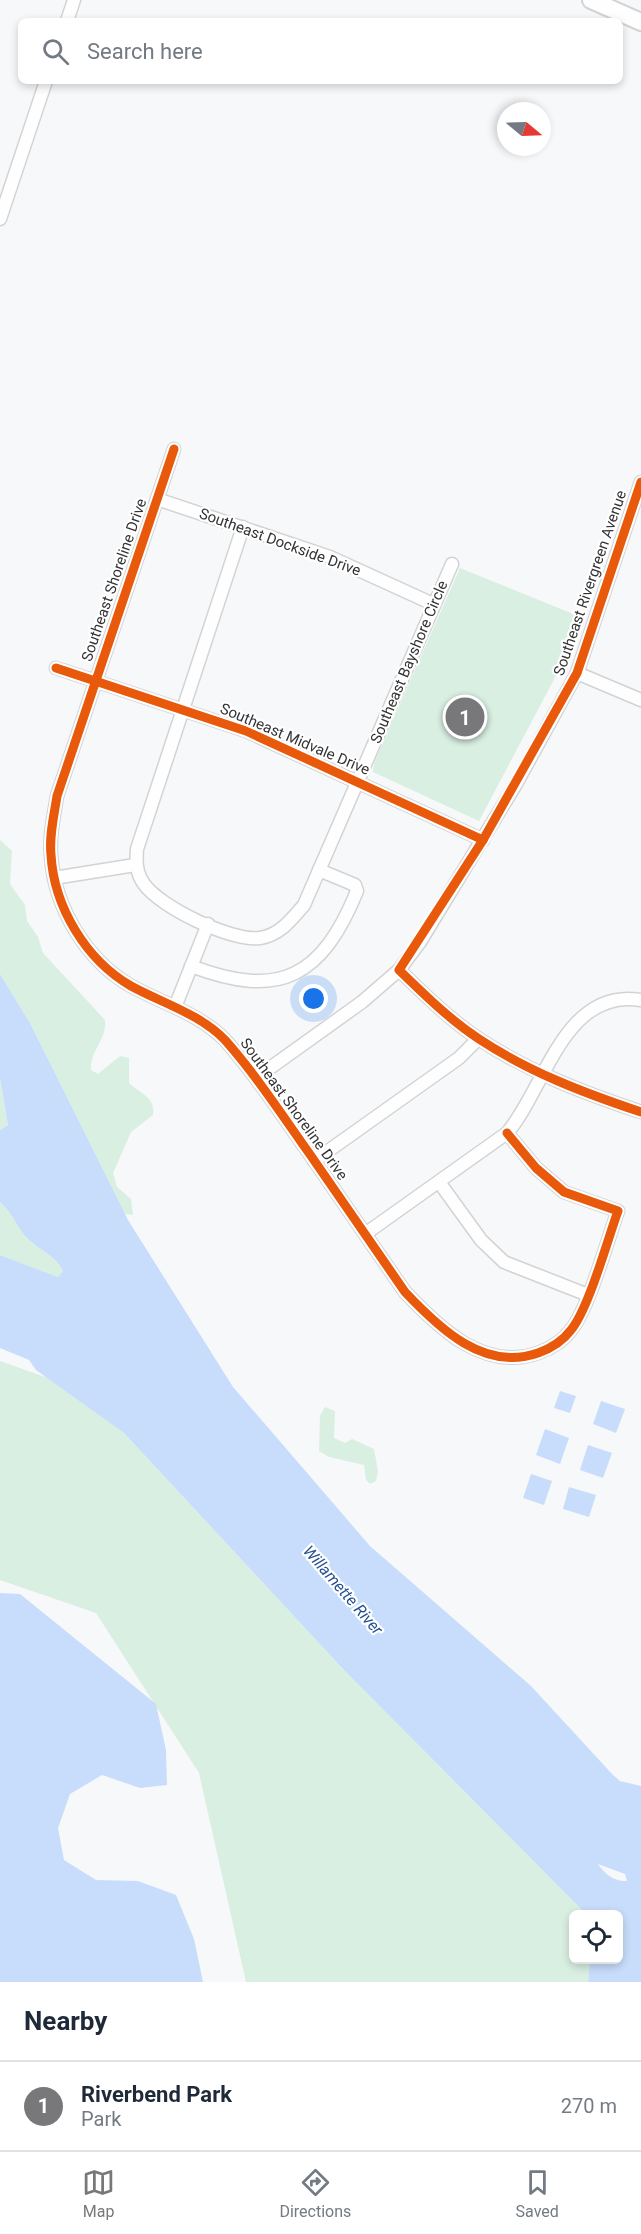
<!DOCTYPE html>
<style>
:root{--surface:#fff;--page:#f6f6f7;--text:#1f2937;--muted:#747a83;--line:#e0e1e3;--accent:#78787a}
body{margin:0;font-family:Roboto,sans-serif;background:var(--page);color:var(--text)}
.controls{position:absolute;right:18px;bottom:18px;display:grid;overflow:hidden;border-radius:9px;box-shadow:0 3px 9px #0003}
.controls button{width:54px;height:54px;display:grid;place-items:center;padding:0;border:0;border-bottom:2px solid var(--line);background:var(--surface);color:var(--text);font:30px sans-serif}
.compass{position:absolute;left:497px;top:102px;width:54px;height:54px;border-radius:50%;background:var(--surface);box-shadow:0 3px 9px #0003;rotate:109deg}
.you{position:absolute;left:314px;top:999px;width:21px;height:21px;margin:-15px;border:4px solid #fff;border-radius:50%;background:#1a73e8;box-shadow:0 0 0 9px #1a73e833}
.badge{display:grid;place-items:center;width:39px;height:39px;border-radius:50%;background:var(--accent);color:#fff;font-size:20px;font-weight:700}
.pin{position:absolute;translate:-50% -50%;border:3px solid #fff;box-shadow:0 2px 6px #0006}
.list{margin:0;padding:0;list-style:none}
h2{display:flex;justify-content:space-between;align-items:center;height:78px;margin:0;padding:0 24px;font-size:26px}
h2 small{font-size:20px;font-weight:400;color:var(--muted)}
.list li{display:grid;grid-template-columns:39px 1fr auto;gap:18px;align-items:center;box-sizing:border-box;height:90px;padding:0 24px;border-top:2px solid var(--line)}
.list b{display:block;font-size:22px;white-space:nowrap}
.list p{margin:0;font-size:20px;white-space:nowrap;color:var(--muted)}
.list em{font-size:20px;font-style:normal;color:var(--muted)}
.icon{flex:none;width:33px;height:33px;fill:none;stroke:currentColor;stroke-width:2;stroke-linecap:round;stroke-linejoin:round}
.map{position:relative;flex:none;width:641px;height:1982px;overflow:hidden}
.search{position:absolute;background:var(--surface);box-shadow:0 3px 9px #0003;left:18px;right:18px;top:18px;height:66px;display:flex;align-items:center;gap:15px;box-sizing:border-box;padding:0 21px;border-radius:9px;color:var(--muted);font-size:22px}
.sheet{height:168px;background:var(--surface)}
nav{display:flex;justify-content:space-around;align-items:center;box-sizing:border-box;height:84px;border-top:2px solid var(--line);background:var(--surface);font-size:16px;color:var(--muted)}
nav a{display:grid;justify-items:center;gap:3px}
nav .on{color:var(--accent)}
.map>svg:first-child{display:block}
.green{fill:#d9efe1}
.water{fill:#c8ddfb;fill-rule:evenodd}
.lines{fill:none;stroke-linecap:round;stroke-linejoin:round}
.minor-casing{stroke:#d2d3d4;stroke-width:15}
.highway-casing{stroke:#d2d3d4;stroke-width:20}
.minor{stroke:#fefefe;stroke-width:12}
.highway{stroke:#fefefe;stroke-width:16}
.cycleway-casing{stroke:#fff;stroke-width:13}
.cycleway{stroke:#e8590c;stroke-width:9}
.labels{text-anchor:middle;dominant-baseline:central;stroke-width:4.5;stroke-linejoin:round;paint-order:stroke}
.street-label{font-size:15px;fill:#333335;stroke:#fff}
.water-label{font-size:16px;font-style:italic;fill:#25508f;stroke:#fff}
</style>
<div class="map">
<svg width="641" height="1982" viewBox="0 0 641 1982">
<rect width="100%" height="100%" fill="#f7f8fa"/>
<g class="green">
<path d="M460 568 583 618 559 670 479 821 373 772 374 763Z"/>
<path d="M0 840 12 851 10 884 25 905 27 921 38 937 43 953 105 1020C107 1040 90 1050 91 1070L98 1074 120 1056 129 1058V1083C140 1094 156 1097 153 1115L131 1132 113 1173 117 1187 131 1199 133 1215 124 1214 30 1023 0 974Z"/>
<path d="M0 1078 8 1125 0 1130Z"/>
<path d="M0 1202C11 1212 15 1220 22 1232 33 1248 53 1253 63 1271L58 1277 0 1255Z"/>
<path d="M0 1361 48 1378 124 1433 343 1669 586 1914H574V1960H590L588 1982H246L199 1773 96 1613 0 1580Z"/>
<path d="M325 1407 335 1411 334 1438 345 1443 352 1439 374 1449 378 1471 376 1481 370 1484 366 1480 364 1465 329 1457 319 1451 320 1416Z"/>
</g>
<g class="water">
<path d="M0 974 30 1023 128 1220 233 1387 370 1546 531 1686 613 1775 620 1781 641 1786V1982H588L590 1960H618V1914H586L343 1669 124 1433 36 1370 29 1360 0 1348V1255L58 1277 63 1271C54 1253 33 1248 22 1232 14 1220 11 1212 0 1202V1130L8 1125 0 1078ZM598 1864 625 1874 627 1881C614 1882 604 1873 598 1864Z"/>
<path d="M560 1391 576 1396 570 1413 554 1408Z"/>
<path d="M601 1401 625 1409 616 1433 593 1424Z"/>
<path d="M545 1429 569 1438 560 1464 536 1455Z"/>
<path d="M588 1445 612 1453 603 1478 580 1470Z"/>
<path d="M531 1474 552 1481 544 1505 523 1498Z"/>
<path d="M569 1487 596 1495 589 1517 563 1509Z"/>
<path d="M0 1593 20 1594 156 1704 166 1750 167 1785 140 1788 102 1775 70 1794 58 1828 64 1860 96 1880 138 1881 176 1895 194 1939 203 1982H0Z"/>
</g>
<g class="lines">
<defs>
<g id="minor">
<path d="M67 21 74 0"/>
<path d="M0 219 46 81"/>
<path d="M174 449 57 796C54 816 49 835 51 855 54 907 86 960 131 986 162 1003 200 1014 225 1040 256 1075 282 1115 309 1153 341 1200 373 1245 405 1292 439 1328 484 1372 538 1353 552 1348 562 1342 571 1330 589 1308 607 1241 618 1211L564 1192 536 1168 507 1133"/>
<path d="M157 499 330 557 433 604"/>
<path d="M243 527 137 849C136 862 136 873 144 884 160 907 232 942 260 938 280 935 292 919 304 905L452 564"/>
<path d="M56 668 246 731 483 840"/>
<path d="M577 673 641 700"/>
<path d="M54 878 135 865"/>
<path d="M191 966C280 1000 322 977 357 891L355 885 319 870"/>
<path d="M399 970C425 995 450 1020 479 1039 529 1072 584 1093 641 1112"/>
<path d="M175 1007 208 924"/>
<path d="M256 1078 362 1002 399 970 420 942 516 784 577 673 641 482"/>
<path d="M314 1161 459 1058 478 1039"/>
<path d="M439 1182 481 1240 504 1262 588 1295"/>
<path d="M365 1234 507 1133C545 1089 564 987 641 1000"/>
</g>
<path id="highway" d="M591 0 641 22"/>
</defs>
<use href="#minor" class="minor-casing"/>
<use href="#highway" class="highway-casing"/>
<use href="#minor" class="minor"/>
<use href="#highway" class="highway"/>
<defs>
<g id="cycleway">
<path d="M174 449 57 796C54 816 49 835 51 855 54 907 86 960 131 986 162 1003 200 1014 225 1040 256 1075 282 1115 309 1153 341 1200 373 1245 405 1292 439 1328 484 1372 538 1353 552 1348 562 1342 571 1330 589 1308 607 1241 618 1211L564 1192 536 1168 507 1133"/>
<path d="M641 482 577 673 483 840 399 970C425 995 450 1020 479 1039 529 1072 584 1093 641 1112"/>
<path d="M56 668 246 731 483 840"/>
</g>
</defs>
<use href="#cycleway" class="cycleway-casing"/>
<use href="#cycleway" class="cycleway"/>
</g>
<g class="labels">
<g class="street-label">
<text transform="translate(280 542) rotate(20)">Southeast Dockside Drive</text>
<text transform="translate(114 580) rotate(-71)">Southeast Shoreline Drive</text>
<text transform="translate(590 583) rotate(-71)">Southeast Rivergreen Avenue</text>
<text transform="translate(409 662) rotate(-67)">Southeast Bayshore Circle</text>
<text transform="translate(295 739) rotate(23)">Southeast Midvale Drive</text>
<text transform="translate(294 1109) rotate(54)">Southeast Shoreline Drive</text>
</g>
<g class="water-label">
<text transform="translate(343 1590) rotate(49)">Willamette River</text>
</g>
</g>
</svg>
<div class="controls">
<button><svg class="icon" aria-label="locate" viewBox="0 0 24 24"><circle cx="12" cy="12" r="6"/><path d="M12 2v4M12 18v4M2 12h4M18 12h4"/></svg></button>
</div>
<svg class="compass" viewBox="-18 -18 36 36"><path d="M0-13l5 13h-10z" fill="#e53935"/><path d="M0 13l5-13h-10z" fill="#747a83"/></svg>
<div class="you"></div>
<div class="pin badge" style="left:465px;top:717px">1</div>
<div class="search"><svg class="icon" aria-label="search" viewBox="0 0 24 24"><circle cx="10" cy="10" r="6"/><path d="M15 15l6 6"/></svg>Search here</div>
</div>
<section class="sheet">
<h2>Nearby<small></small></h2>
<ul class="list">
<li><span class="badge">1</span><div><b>Riverbend Park</b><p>Park</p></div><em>270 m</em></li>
</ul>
</section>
<nav>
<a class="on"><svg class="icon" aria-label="map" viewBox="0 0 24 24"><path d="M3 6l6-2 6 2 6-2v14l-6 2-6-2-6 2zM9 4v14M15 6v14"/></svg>Map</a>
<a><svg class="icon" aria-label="directions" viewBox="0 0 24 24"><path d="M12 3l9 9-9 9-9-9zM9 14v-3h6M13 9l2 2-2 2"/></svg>Directions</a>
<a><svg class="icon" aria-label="saved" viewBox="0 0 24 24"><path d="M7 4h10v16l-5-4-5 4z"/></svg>Saved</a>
</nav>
